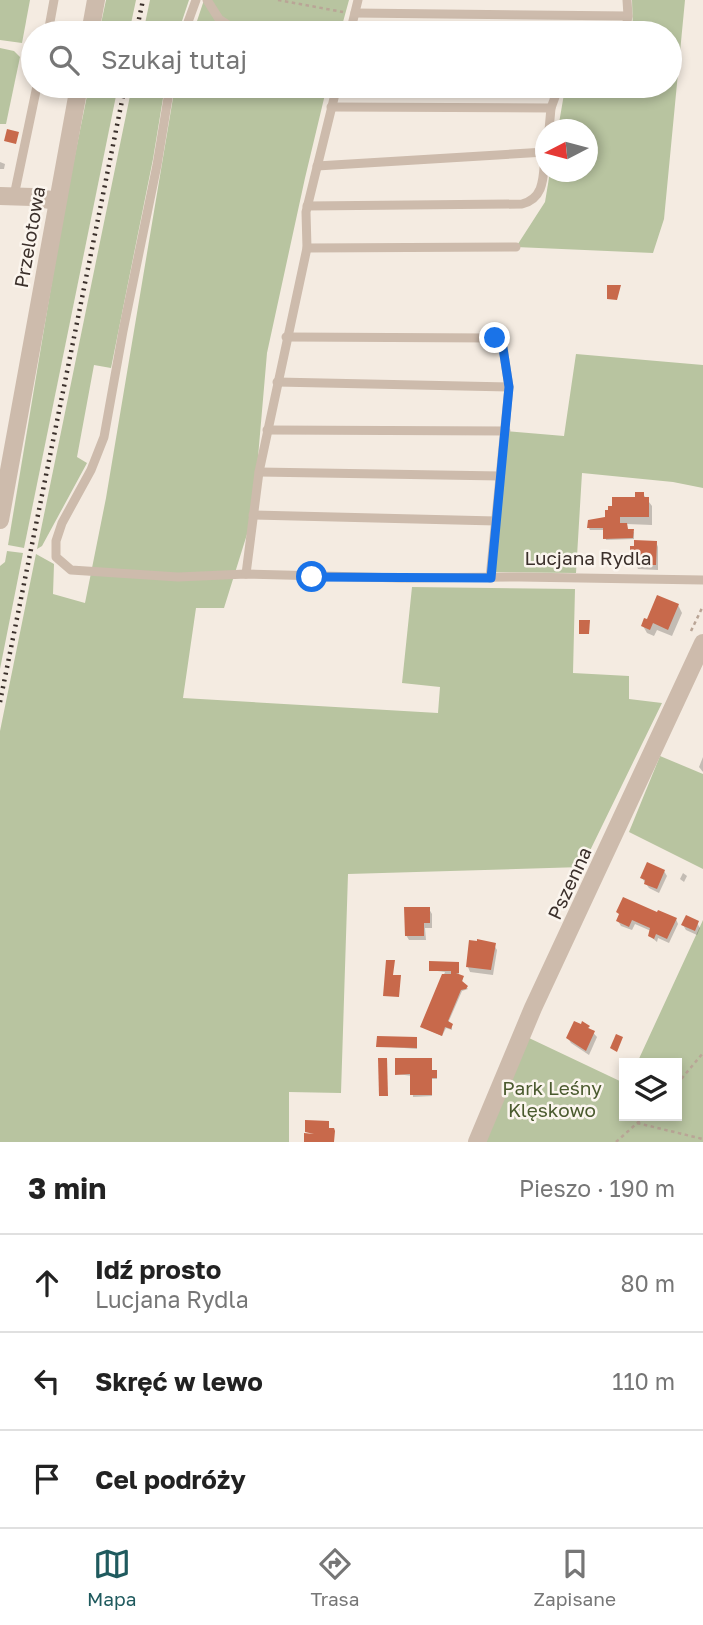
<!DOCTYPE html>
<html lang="pl">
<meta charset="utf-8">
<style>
:root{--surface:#fff;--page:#f2f2f2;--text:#222;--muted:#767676;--line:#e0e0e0;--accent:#1f5a5e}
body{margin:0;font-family:"Golos Text",sans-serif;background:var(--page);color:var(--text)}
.controls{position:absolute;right:21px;bottom:21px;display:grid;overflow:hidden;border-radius:0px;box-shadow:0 4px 10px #0003}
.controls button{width:63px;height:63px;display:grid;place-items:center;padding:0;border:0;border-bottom:2px solid var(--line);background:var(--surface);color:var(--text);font:35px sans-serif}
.compass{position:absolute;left:535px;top:119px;width:63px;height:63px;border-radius:50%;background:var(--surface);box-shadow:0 4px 10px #0003;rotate:264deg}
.stop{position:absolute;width:21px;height:21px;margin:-16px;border:5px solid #1a73e8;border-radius:50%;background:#fff}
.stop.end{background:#1a73e8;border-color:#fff;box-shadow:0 2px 7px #0008}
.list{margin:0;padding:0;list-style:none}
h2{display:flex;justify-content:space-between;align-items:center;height:91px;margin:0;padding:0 28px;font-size:30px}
h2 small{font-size:23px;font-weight:400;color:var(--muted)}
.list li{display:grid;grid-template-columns:46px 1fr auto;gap:21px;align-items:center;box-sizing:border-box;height:98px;padding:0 28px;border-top:2px solid var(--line)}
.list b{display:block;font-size:26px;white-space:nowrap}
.list p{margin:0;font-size:23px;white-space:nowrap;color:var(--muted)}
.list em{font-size:23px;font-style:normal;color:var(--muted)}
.icon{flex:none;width:38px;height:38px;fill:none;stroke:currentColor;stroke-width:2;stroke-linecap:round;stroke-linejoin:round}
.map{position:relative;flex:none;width:703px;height:1142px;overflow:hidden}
.search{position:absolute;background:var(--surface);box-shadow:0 4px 10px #0003;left:21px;right:21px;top:21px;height:77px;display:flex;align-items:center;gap:18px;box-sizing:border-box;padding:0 24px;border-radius:38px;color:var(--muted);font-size:26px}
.sheet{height:385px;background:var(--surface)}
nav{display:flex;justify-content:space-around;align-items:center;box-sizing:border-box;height:98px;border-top:2px solid var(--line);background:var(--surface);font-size:19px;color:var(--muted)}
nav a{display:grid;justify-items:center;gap:4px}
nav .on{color:var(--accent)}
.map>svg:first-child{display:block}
.green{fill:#b8c4a0}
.shadow{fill:#0003}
.building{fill:#c8694b}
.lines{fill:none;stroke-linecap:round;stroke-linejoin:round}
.path{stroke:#b9a596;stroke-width:2.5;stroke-dasharray:3.5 3.5;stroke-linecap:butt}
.service{stroke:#cdbbac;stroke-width:9}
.minor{stroke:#cdbbac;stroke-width:18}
.tertiary{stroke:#cdbbac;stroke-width:18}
.rail{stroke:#3b302b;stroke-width:4.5;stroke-dasharray:2 5;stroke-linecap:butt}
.route{stroke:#1a73e8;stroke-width:9}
.labels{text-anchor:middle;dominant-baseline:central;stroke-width:5;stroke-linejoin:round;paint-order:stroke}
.street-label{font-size:19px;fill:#3b302b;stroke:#fbf5ee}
.park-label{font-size:19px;fill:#4a5a2e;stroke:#fbf5ee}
</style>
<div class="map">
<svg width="703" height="1142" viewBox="0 0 703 1142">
<rect width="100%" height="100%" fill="#f4ebe1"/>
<g class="green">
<path d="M0 0H30L22 43 0 40Z"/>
<path d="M106 0H136L129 33H99Z"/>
<path d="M150 0H189L178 33H143Z"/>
<path d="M204 0H349L340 33H193Z"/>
<path d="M632 0H685L664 219 653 253 516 247 545 202 550 172H588V130L558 129 564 94 575 86H670V33H633Z"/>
<path d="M0 48 14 51 20 57 6 124H0Z"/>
<path d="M89 86H118L24 548 8 545 64 209Z"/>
<path d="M132 86H165L153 159 111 368 94 365 77 457 87 463 42 546 37 549Z"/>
<path d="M175 86H327L305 178 267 353 253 515 224 608H196L183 698 438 713 440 687 402 683 412 587 575 589 573 673 629 676V699L662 703 582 867 348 874 341 1093 289 1092V1142H0V731L36 554 54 564 53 594 85 603 106 498Z"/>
<path d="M576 354 703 365V488L673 482 582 473 576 573 491 572 506 431 564 436Z"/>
<path d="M7 551 23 553 0 669V566L5 562Z"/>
<path d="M660 756 703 774V869L629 832Z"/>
<path d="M703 920V1142H485L529 1038 624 1083V1116H677V1063H637Z"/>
</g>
<g class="shadow">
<path d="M0 162 5 164 4 169H0Z"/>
<path d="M643 494 652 506V525L627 524V530L634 532V539L606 540 605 530H590L589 528 608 519Z"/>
<path d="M656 542 658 547V570L638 569 632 552 635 548Z"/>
<path d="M678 605 682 613 672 636 657 630 654 636 647 633 643 626Z"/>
<path d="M703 757V772L699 767Z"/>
<path d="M664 871 667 876 659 893 649 888 642 878Z"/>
<path d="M683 873 687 876 684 882 680 879Z"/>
<path d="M429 909 432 914V928H425L426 940H409L406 935Z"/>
<path d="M620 916 676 919 678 924 669 943 658 938 657 942 650 936 651 931 635 924 632 930 621 926 618 921Z"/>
<path d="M697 923 700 928 697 935 686 930 683 925Z"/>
<path d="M494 945 497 950 493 975 470 972 468 967Z"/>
<path d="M458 963 459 976 463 977 462 983 468 989 462 991 448 1023 452 1025V1030L446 1028 442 1036 422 1027 445 972 430 970Z"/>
<path d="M588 1027 597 1037 589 1055 571 1043 568 1038Z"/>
<path d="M417 1041V1049L378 1046Z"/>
<path d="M432 1062V1072L437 1073V1079H432V1096L413 1097 412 1076 397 1074Z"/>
</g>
<g class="building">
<path d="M7 129 19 132 16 144 4 141Z"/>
<path d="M607 285H621L617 300 607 299Z"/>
<path d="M635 492H644V497H649V517H620V523H627L628 529H634L633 538 603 539V528H587L588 520 605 517V510H608V506H612V497H635Z"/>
<path d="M634 540 657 541 656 565H633V553H630V546H634Z"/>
<path d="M657 595 679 604 668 630 653 623 650 630 641 626 644 618 647 619Z"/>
<path d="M579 620H590L589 634H579Z"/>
<path d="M647 862 665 870 657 889 644 884 645 880 640 878Z"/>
<path d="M623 897 657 912 658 910 677 918 667 939 656 934 654 939 648 936 650 928 632 920 629 927 616 921 619 914 616 912Z"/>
<path d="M404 907H430V923H424V936H405Z"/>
<path d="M686 915 699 921 695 931 681 925Z"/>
<path d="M477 939 496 943 491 970 466 967 469 940 477 941Z"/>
<path d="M386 960H395L393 975H401L399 997 383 996Z"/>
<path d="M429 961 459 962V973H456L464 976 462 981 468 986 466 989 461 990 448 1021 453 1024 451 1029 445 1027 442 1036 420 1027 442 974H451V971H429Z"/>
<path d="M574 1021 581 1024 582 1021 590 1026 588 1028 595 1031 586 1051 566 1038Z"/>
<path d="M616 1034 623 1037 617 1052 610 1048Z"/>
<path d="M377 1036 417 1037V1048L376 1047Z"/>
<path d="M378 1058H387L388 1096H379Z"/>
<path d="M395 1058H432V1070H437V1078H432V1095H410V1074L395 1075Z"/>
<path d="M305 1120 329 1121V1128H334L335 1131 334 1142H304V1133L314 1134 305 1132Z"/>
</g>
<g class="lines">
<g class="path">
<path d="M278 0 343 12"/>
<path d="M691 631 703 606"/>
<path d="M677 1084 703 1053"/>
<path d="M637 1123 703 1139"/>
<path d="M616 1142 645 1116"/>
</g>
<g class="service">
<path d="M207 0 219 19 240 33"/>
<path d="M355 13 628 16"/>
<path d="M48 33 54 0"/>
<path d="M184 33 196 0"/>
<path d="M350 33 358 0"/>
<path d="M625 33 628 16 627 0"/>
<path d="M170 86 157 165 123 331 104 437 91 470 62 523 56 541V557L71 570 178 577 246 574 402 578 520 577 703 580"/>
<path d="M331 107 551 108"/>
<path d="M549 130 551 108 559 86"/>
<path d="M317 166 545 152"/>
<path d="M14 196 37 86"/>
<path d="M307 206 522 204C548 197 542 171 546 149"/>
<path d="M307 248 516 247"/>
<path d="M286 337 495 338 503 348 509 387 490 578"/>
<path d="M277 382 509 387"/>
<path d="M267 430 506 431"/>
<path d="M259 472 501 476"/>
<path d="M253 515 496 521"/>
<path d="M246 574 259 472 307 248 306 212 337 86"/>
</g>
<g class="minor">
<path d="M90 33 96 0"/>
<path d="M0 196 32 197 57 201"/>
<path d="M0 520 79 86"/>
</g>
<path class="tertiary" d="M477 1142 533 1008 703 643"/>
<g class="rail">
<path d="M136 33 143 0"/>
<path d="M0 702 125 86"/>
</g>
</g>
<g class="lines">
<path class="route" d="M312 577 491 578 509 387 503 348 495 338"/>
</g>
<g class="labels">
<g class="street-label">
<text transform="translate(29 237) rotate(-80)">Przelotowa</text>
<text x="588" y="557">Lucjana Rydla</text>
<text transform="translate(569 883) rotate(-65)">Pszenna</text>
</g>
<g class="park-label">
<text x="552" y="1087">Park Leśny<tspan x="552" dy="22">Klęskowo</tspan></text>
</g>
</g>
</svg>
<div class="controls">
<button><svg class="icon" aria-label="layers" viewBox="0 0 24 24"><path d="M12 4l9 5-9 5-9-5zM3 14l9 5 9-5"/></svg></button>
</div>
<svg class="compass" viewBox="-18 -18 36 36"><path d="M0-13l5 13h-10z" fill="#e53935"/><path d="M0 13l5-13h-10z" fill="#767676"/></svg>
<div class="stop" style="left:312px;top:577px"></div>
<div class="stop end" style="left:495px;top:338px"></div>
<div class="search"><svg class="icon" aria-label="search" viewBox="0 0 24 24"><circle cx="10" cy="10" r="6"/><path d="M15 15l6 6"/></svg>Szukaj tutaj</div>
</div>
<section class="sheet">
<h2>3 min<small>Pieszo · 190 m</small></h2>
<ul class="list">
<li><svg class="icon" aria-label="ahead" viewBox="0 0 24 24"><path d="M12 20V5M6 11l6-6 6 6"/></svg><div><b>Idź prosto</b><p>Lucjana Rydla</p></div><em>80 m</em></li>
<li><svg class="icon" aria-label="left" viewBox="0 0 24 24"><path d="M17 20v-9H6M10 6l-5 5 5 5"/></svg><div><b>Skręć w lewo</b></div><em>110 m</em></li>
<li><svg class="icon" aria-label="arrive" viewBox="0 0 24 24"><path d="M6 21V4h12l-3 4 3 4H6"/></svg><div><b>Cel podróży</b></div></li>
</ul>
</section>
<nav>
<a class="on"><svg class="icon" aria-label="map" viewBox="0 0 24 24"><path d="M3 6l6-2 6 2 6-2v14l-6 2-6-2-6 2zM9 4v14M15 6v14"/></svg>Mapa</a>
<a><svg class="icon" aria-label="directions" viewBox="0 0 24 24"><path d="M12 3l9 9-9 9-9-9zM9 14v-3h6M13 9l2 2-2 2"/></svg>Trasa</a>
<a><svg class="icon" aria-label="saved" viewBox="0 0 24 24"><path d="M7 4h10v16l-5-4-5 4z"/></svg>Zapisane</a>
</nav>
